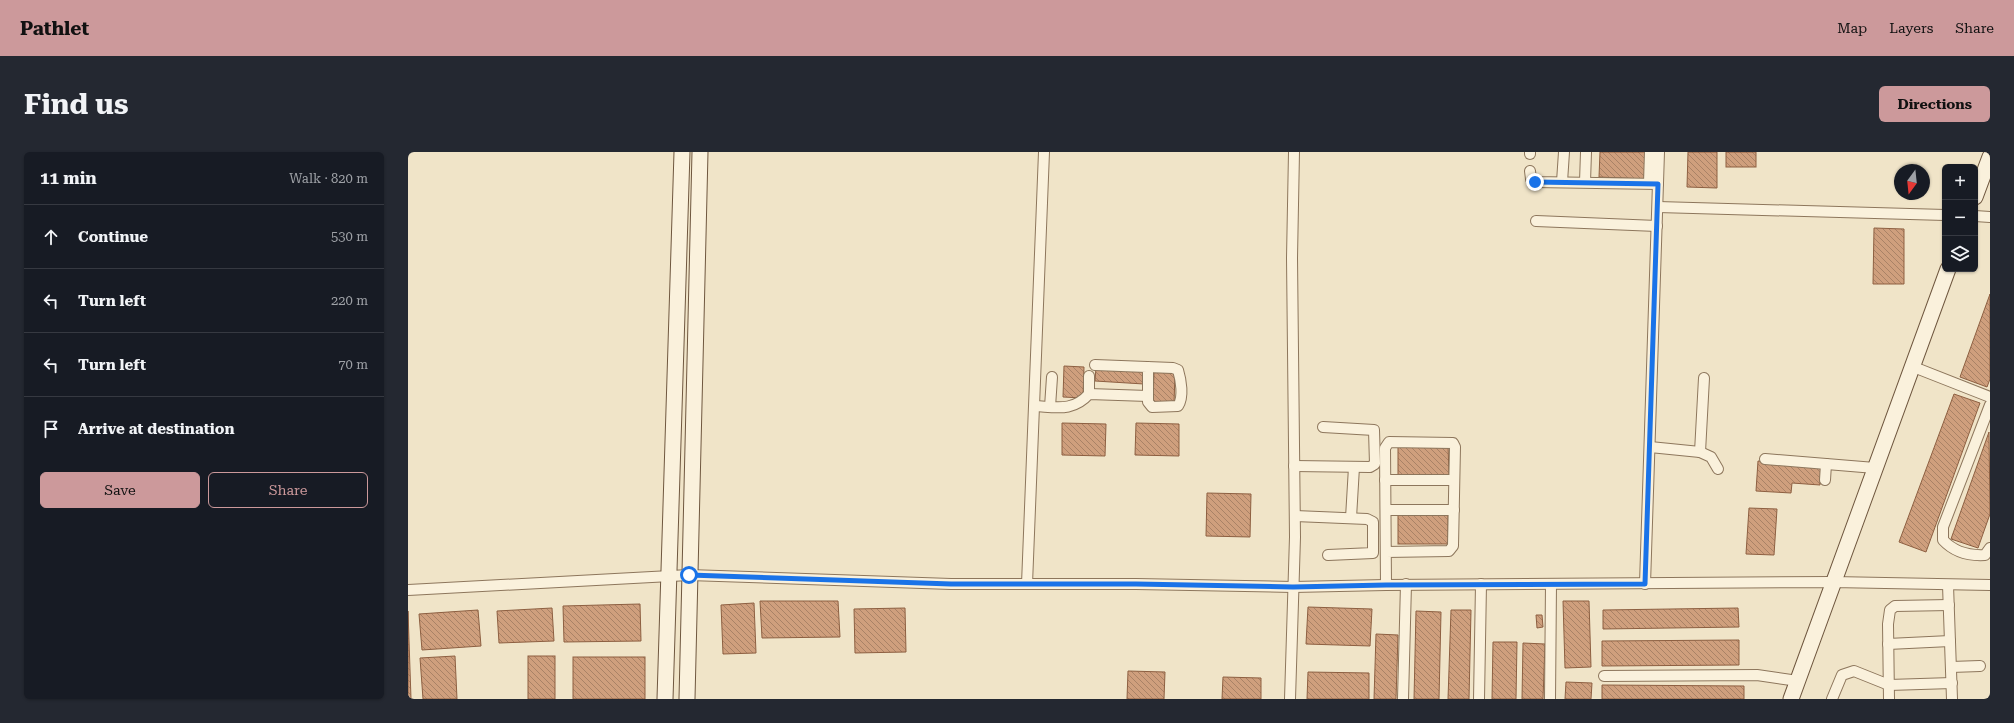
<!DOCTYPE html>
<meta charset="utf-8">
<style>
:root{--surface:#171b24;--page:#242831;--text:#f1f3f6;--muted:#9ea1a6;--line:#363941;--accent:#cc999b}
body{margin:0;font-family:"Roboto Serif",serif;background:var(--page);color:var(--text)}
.controls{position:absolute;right:12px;top:12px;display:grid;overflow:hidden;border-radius:6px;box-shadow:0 1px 3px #0004}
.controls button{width:36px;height:36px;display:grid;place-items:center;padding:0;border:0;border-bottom:1px solid var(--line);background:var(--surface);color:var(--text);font:20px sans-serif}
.compass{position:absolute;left:1486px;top:12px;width:36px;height:36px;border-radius:50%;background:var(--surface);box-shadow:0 1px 3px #0004;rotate:195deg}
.stop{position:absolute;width:12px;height:12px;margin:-9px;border:3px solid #1a73e8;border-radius:50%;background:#fff}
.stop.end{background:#1a73e8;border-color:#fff;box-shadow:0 1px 4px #0008}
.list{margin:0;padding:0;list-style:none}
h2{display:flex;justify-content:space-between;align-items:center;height:52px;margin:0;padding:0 16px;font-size:17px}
h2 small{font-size:13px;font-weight:400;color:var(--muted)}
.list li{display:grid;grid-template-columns:26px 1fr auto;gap:12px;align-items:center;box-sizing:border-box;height:64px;padding:0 16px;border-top:1px solid var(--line)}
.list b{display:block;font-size:15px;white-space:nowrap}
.list em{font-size:13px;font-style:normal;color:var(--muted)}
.actions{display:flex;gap:8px;padding:12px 16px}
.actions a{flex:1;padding:9px 0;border:1px solid var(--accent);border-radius:6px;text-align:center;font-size:14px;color:var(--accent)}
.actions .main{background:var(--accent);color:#111}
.icon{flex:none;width:22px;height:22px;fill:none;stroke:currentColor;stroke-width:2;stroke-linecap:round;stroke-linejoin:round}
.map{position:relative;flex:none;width:1582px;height:547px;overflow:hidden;border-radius:6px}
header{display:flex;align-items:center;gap:24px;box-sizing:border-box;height:56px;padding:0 20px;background:var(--accent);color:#111}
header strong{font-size:19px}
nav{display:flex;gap:22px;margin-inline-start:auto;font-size:14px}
.intro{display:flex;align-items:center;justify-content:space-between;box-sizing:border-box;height:96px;padding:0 24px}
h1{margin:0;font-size:28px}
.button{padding:10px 18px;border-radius:6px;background:var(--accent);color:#111;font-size:14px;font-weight:700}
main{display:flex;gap:24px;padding:0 24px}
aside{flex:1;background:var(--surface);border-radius:6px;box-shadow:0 1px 3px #0004}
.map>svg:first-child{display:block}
.building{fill:url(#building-back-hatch);stroke:#8d5f41}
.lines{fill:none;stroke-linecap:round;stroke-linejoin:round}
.street-casing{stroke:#8d765c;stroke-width:12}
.secondary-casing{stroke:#6f573f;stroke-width:17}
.street{stroke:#faf1dc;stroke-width:10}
.secondary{stroke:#faf1dc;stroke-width:15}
.route{stroke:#1a73e8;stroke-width:5}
</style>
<header>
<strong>Pathlet</strong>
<nav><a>Map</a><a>Layers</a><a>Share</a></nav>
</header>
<div class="intro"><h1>Find us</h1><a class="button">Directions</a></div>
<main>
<aside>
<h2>11 min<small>Walk · 820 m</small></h2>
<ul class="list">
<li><svg class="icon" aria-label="ahead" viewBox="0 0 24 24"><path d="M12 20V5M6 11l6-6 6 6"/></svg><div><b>Continue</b></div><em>530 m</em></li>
<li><svg class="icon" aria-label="left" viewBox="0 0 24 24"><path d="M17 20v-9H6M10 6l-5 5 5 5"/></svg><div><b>Turn left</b></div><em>220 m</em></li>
<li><svg class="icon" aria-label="left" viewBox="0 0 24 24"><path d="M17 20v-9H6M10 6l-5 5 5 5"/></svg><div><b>Turn left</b></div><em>70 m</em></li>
<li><svg class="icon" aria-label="arrive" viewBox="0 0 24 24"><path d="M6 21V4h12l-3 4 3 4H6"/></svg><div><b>Arrive at destination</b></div></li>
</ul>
<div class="actions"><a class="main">Save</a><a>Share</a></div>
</aside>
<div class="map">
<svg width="1582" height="547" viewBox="0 0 1582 547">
<defs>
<pattern id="building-back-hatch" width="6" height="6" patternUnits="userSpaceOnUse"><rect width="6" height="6" fill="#cf9f7d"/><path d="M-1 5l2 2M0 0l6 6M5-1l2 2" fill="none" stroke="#a98266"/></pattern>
</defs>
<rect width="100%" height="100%" fill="#f0e4c8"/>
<g class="building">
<path d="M1192 0H1238L1237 27 1191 25Z"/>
<path d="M1280 0H1309V36L1279 35Z"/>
<rect x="1318" y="0" width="30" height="15"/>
<path d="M1466 76 1496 77V132H1465Z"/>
<path d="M1582 142V227L1579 235 1552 225Z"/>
<path d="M656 214 676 215 675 246 655 245Z"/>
<path d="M688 215 737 218 736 232 687 229Z"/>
<path d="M746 220 767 221 766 252 745 251Z"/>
<path d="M1546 242 1572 251 1518 400 1491 390Z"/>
<path d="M654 271 698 272 697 304 654 303Z"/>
<path d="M728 271 771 272V304L727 303Z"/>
<path d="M1581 280 1582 362 1570 396 1543 387Z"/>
<path d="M1040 292 1041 323 990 324V293Z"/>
<path d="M1350 309 1413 313 1412 333 1384 331 1383 341 1348 339Z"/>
<path d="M799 341 843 342 842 385 798 384Z"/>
<path d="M1341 356 1369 357 1366 403 1338 402Z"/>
<rect x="990" y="361" width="50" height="31"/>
<path d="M352 449H430L432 485 354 486Z"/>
<path d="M1155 449H1181L1183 515 1157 516Z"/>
<path d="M346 451 348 501 315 502 313 453Z"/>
<path d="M232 452 233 489 156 490 155 454Z"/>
<path d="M900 455 964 457 962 494 898 492Z"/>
<path d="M144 456 146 489 91 491 89 459Z"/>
<path d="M497 456 498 500 447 501 446 457Z"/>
<path d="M1330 456 1331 475 1195 477V458Z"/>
<path d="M70 458 73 494 14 498 11 462Z"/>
<path d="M1043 458H1063L1061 547H1040Z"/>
<path d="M0 459 3 547H0Z"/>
<path d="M1008 459 1033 460 1031 547H1006Z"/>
<path d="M1128 463H1134L1135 475 1129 476Z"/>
<path d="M968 482 990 483 988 547H966Z"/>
<path d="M1331 488V513L1194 514V489Z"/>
<path d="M1085 490H1109L1108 547H1084Z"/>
<path d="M1115 491 1137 492 1135 547H1114Z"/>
<path d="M47 504 49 547H15L12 506Z"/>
<rect x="120" y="504" width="27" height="43"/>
<rect x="165" y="505" width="72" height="42"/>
<path d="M720 519 757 520 756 547H719Z"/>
<path d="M900 520 961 521V547H899Z"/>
<path d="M815 525 853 526V547H814Z"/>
<path d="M1158 530 1184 531 1183 547H1157Z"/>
<path d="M1194 533 1336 534V547H1194Z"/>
</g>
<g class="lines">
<defs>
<g id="street">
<path d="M1122 2V0"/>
<path d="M1122 19 1123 27 1127 30 1250 32"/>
<path d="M1154 30 1156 0"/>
<path d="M1177 30 1178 0"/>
<path d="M1241 31 1242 0"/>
<path d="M1250 55 1537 63"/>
<path d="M1567 64 1582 65"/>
<path d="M1128 69 1249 74"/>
<path d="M687 213 765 216 770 218C773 228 776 245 770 254L744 255 740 250V215"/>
<path d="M1503 214 1582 245"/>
<path d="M681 242V224"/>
<path d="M1582 253 1535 375V388C1546 400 1560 404 1577 403L1582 396"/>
<path d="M627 254C648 255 665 260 681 242L740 244"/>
<path d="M642 255 644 225"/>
<path d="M1242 295 1292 300 1303 305 1310 317"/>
<path d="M1292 300 1296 226"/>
<path d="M1357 307 1467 316"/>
<path d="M886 314 962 315 967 312 966 278 915 275"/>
<path d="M977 328H1046"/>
<path d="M1417 328 1418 312"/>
<path d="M978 358H1046"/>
<path d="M887 364 959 367 965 370V401L920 403"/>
<path d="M943 366 946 315"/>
<path d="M978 400 1041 399 1045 394 1047 295 1045 291 981 290 977 296C977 342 978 387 978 433"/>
<path d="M619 432 636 0"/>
<path d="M1237 432 1251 0"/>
<path d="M1540 433 1544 547"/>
<path d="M0 438 281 423 543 432H728L885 435 978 433 1425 430 1582 433"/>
<path d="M1480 492 1542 489"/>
<path d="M1543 515 1572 514"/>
<path d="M1196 524 1349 523 1390 529"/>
<path d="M882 547 887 385 884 106 886 0"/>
<path d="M995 547 998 432"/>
<path d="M1071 547 1073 432"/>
<path d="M1142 547 1143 432"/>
<path d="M1424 547 1434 523 1446 519 1481 533 1544 531"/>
<path d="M1481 547 1480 472 1482 458 1487 454 1541 453"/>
</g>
<g id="secondary">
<path d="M1567 45 1582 5"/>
<path d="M257 547 274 0"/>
<path d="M279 547 292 0"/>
<path d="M1383 547 1540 117"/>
</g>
</defs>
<use href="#street" class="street-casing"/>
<use href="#secondary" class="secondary-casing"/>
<use href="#street" class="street"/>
<use href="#secondary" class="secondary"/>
</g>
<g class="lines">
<path class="route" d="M281 423 543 432H728L885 435 978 433 1237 432 1250 32 1127 30"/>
</g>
</svg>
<div class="controls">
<button>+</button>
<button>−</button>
<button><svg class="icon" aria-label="layers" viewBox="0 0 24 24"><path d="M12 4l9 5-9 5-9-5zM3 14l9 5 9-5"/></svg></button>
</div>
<svg class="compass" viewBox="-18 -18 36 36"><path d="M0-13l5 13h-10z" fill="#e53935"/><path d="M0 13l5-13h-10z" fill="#9ea1a6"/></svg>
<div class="stop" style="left:281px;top:423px"></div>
<div class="stop end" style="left:1127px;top:30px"></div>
</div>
</main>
